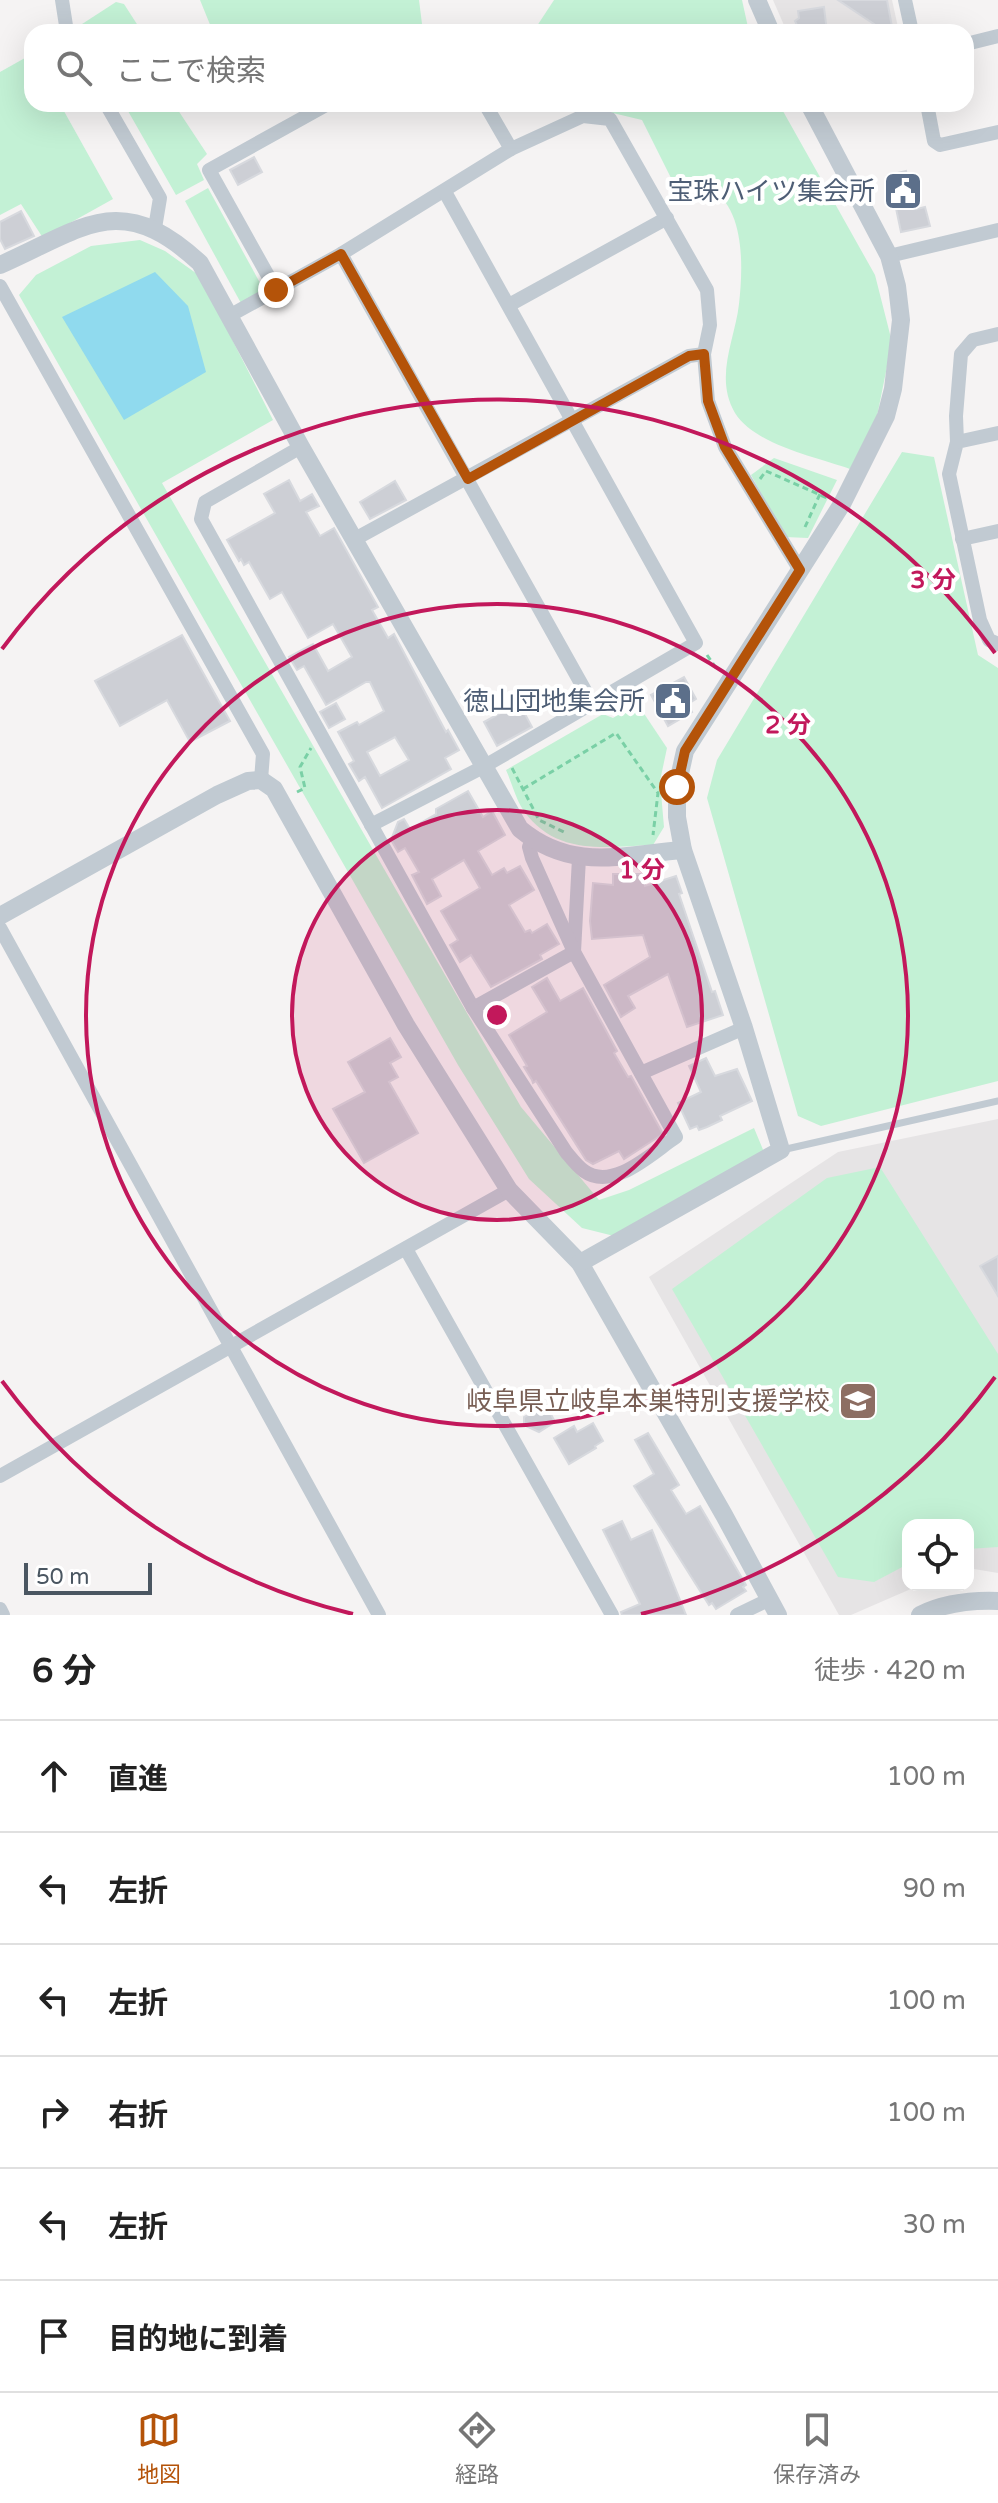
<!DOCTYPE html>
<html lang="ja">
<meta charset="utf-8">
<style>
:root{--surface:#fff;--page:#f2f2f2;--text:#222;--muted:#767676;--line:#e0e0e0;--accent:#b45309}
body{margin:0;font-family:"Varela Round","Noto Sans JP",sans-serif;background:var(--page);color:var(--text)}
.controls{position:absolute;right:24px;bottom:24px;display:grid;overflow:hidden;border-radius:16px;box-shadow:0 8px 32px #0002}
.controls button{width:72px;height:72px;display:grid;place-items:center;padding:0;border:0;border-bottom:2px solid var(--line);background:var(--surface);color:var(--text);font:40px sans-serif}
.scale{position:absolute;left:24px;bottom:20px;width:128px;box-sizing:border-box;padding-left:8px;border:4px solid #4a5661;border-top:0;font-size:22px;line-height:28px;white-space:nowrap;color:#4a5661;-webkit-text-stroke:6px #fff;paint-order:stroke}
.stop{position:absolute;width:24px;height:24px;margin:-18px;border:6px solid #b45309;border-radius:50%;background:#fff}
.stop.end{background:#b45309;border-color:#fff;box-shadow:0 2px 8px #0008}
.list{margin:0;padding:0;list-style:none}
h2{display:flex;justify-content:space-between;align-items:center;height:104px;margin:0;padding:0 32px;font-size:34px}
h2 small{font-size:26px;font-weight:400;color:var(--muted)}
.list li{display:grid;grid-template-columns:52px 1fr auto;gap:24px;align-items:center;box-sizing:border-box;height:112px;padding:0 32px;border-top:2px solid var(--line)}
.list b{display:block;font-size:30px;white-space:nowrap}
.list em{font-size:26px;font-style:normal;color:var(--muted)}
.icon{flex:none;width:44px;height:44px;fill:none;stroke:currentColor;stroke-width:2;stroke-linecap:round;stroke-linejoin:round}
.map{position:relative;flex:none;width:998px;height:1615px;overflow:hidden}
.search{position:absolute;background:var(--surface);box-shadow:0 8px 32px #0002;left:24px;right:24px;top:24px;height:88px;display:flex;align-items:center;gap:20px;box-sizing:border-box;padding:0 28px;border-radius:24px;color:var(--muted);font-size:30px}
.sheet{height:776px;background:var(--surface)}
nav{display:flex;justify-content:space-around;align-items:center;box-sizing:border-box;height:112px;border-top:2px solid var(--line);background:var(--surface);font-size:22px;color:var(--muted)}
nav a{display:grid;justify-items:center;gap:4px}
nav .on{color:var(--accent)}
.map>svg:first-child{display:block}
.education{fill:#e6e4e5}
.green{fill:#c3f1d5}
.water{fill:#90daee}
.building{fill:#cdcfd5;stroke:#d7d9de;stroke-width:2;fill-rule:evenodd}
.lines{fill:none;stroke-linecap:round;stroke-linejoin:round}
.path{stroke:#7ad0a6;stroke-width:3;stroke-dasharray:6 4;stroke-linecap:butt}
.service{stroke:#c1cad2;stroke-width:7}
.minor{stroke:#c1cad2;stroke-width:14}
.tertiary{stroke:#c1cad2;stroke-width:18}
.route{stroke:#b45309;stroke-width:10}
.ring{fill:none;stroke:#c2185b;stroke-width:4}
.labels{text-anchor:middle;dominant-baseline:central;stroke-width:8;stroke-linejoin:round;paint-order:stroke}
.service-label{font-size:26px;fill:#4e5e75;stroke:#fff;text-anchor:end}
.education-label{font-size:26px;fill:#785e54;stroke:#fff;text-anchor:end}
.centre{fill:#c2185b;stroke:#fff;stroke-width:4}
.ring-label{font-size:24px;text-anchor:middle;font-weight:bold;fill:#c2185b;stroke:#fff;stroke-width:8;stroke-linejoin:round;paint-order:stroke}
</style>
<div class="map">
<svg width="998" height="1615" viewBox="0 0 998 1615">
<rect width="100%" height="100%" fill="#f5f3f3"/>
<g class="education">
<path d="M773 0H892L899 32H787Z"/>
<path d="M998 1119V1573L968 1568V1525H908V1585H920L851 1615H839L649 1277 838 1152Z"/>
</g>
<g class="green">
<path d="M200 0H419L423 32H213Z"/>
<path d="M554 0H742L749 32H533Z"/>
<path d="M116 2 124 4 142 32H82L79 26Z"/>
<path d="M32 54V104H60L113 199 43 238 21 204 0 215V72Z"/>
<path d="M124 104H174L207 154 197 164 204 180 176 195Z"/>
<path d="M575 104H779L875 275 892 342 874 431 850 469C816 457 755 445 735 413 714 377 735 340 739 304 743 268 746 205 707 187 696 182 682 180 671 178L642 120Z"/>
<path d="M208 188 265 292 242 305 185 201Z"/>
<path d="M140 240 165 251 200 276 273 420 162 483 521 1107 599 1200 629 1190 754 1128 764 1152 614 1236 582 1228 529 1179 458 1065 19 295 36 275 91 246Z"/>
<path d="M902 452 934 457 978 655 998 668V1081L821 1126 798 1116 707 798 717 760Z"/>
<path d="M774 458 837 480 808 538 785 537 751 475Z"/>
<path d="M637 703 667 748 660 781 664 827 653 845C605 847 556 856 524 811 516 800 512 783 506 770L603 714 613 718Z"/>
<path d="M880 1167 998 1354V1547L968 1549V1525H908V1564L874 1582 838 1577 672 1289 827 1178Z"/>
</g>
<path class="water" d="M155 272 188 306 206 372 124 420 62 317Z"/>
<g class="building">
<path d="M838 0H887L893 32H886Z"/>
<path d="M824 7 827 32H800L795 21 799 18 798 11Z"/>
<path d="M254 157 262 172 238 185 230 170Z"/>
<path d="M906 171 907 176H910L917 209 925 207 930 226 901 232 889 175Z"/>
<path d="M21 211 34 236 5 249 0 239V222Z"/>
<path d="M289 480 300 501 312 494 319 506 306 512 320 536 334 528 378 607 372 610 388 638 394 634 446 732 448 730 459 750 445 758 451 769 382 808 365 777 359 781 349 764 354 761 338 732 357 722 359 725 384 711 370 682H366L326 705 304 666 297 670 289 657 313 644 328 671 352 657 333 624 308 638 282 592 270 599 249 562 244 565 241 559 239 561 227 540 275 513 264 494ZM395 737 409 760 380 776 367 752Z"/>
<path d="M395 481 406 500 370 519 360 502Z"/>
<path d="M182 635 230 721 190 742 167 700 120 726 95 681Z"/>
<path d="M684 677 696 699 688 704 692 712 668 726 651 695Z"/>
<path d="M336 703 345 719 329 728 320 712Z"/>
<path d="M519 703 532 727 497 746 484 722Z"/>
<path d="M468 791 483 817 492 811 505 835 478 851 492 875 504 868 507 873 520 866 534 890 509 905 525 932 530 930 532 933 547 924 559 944 540 955 542 959 491 987 471 955 460 962 450 945 458 940 441 911 480 888 464 860 432 879 441 896 427 904 412 875 419 872 405 848 398 852 391 840 398 822 404 819 410 829 436 814V809Z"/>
<path d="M613 874H644L645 886 676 876 682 893 679 894 712 992 715 991 723 1015 687 1027 668 974 628 996 635 1008 621 1017 604 985 650 957 643 935 592 939 590 921 593 883 613 885Z"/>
<path d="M547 978 560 1001 583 988 617 1051 614 1053 628 1077 631 1076 663 1134 624 1159 619 1151 593 1164 586 1160 536 1081 533 1083 532 1080 524 1067 527 1066 509 1035 547 1012 532 987Z"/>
<path d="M390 1038 401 1057 390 1063 398 1077 389 1082 418 1133 364 1163 333 1109 365 1092 348 1062Z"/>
<path d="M706 1058 715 1076 737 1069 752 1101 720 1116 722 1120 707 1127 699 1130 697 1126 690 1129 678 1103 701 1092 689 1066Z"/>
<path d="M998 1256V1296L980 1266Z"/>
<path d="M546 1405 555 1422 539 1432 524 1425V1417Z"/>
<path d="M593 1423 603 1441 595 1446 596 1448 569 1464 554 1438 574 1426 577 1432Z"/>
<path d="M648 1433 679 1485 671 1490 686 1514 700 1506 746 1585 743 1587 746 1591 716 1609 712 1603 709 1605 634 1486 654 1474 635 1440Z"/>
<path d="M622 1521 631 1540 652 1530 686 1615H622L621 1612 640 1604 603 1530Z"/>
</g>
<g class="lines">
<g class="path">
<path d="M760 479 766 471 827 498"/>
<path d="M805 527 820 494"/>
<path d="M707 655 716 668"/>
<path d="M512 768 539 820 566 833"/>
<path d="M523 789 616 733 658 793 653 835"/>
<path d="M297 792 305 788 300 767 311 748"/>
</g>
<path class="service" d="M782 1150 998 1101"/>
<g class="minor">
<path d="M62 0 67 32"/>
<path d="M905 0 912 32"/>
<path d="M966 44 998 36"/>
<path d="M106 104 160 198 155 228"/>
<path d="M485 104 511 149"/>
<path d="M927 104 934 141 940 145 998 132"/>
<path d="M341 254 592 703"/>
<path d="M889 256 998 230"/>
<path d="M0 286 263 754 261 780"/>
<path d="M276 290 209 170 328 104"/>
<path d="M509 305 667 218"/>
<path d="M229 316 341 254 511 149 583 116 610 119 707 290 710 325 704 354 708 401 725 447 800 570"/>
<path d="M998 433 957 442 949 474 980 620 989 640 998 644"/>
<path d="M957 442 956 416 961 354 973 340 998 334"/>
<path d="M301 447 205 502 201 519 473 1008 574 952 579 858"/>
<path d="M355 539 689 356 704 354"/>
<path d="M962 539 998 531"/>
<path d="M371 825 483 767 696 643 445 192"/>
<path d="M0 928 379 1615"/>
<path d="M473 1008 566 1152C571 1158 577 1166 584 1171 613 1192 653 1152 676 1137L574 952 532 858 529 847 532 839"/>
<path d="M641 1073 744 1028"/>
<path d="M406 1249 612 1615"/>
<path d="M0 1476 509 1190"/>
<path d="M0 1609 3 1615"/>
<path d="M737 1615 768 1600"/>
</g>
<g class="tertiary">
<path d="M757 0 771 32"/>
<path d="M0 265C84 228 120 189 200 263L301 447 520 829C572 872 621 855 683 850"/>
<path d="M0 916 217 795 248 781 261 780 274 789 406 1025 509 1190 580 1263 724 1515 778 1615"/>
<path d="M580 1263 781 1150 744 1028 683 850 677 817V787L685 751 842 504 886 416 893 389 901 320 897 286 889 256 809 104"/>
<path d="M920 1615C944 1603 971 1600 998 1601"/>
</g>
</g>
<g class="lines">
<path class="route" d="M276 290 341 254 468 479 689 356 704 354 708 401 725 447 800 570 685 751 677 787"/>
</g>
<circle cx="497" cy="1015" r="205" fill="#c2185b" fill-opacity=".12"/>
<g class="ring">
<circle cx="497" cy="1015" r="205"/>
<circle cx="497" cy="1015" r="411"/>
<path d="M995 1377A616 616 0 0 1 641 1614M353 1614A616 616 0 0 1 2 1381M2 649A616 616 0 0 1 995 653"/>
</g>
<defs>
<symbol id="civic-square" viewBox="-11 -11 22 22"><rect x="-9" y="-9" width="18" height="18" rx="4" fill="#5c6f8a" stroke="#fff"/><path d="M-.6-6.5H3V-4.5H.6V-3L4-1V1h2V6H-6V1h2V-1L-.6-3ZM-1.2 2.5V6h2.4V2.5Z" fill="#fff"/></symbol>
<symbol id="school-square" viewBox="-11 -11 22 22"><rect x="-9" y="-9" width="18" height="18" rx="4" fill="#8d6e63" stroke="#fff"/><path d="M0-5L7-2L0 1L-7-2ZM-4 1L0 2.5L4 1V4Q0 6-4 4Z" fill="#fff"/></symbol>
</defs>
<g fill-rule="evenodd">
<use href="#civic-square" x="881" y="169" width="44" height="44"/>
<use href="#civic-square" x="651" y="679" width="44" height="44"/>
<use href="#school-square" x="836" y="1379" width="44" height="44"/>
</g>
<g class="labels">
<g class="service-label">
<text x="875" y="191">宝珠ハイツ集会所</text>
<text x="645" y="701">徳山団地集会所</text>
</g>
<g class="education-label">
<text x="830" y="1401">岐阜県立岐阜本巣特別支援学校</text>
</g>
</g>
<circle cx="497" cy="1015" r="12" class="centre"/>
<g class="ring-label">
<text x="933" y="588">3 分</text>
<text x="788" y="733">2 分</text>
<text x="642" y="878">1 分</text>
</g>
</svg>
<div class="controls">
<button><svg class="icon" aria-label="locate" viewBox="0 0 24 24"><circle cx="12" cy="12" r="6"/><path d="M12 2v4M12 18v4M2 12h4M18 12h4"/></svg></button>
</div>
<div class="scale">50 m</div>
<div class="stop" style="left:677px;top:787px"></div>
<div class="stop end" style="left:276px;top:290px"></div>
<div class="search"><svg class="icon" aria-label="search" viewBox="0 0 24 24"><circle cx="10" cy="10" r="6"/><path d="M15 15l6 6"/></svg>ここで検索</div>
</div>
<section class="sheet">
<h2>6 分<small>徒歩 · 420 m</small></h2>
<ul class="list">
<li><svg class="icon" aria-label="ahead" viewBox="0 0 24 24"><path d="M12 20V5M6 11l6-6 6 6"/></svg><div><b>直進</b></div><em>100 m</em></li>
<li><svg class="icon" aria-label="left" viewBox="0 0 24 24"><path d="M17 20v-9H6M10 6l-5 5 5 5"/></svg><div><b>左折</b></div><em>90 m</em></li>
<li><svg class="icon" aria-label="left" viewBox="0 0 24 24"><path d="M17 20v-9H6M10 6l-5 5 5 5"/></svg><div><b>左折</b></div><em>100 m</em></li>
<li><svg class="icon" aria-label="right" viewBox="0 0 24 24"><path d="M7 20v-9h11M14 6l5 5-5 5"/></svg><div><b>右折</b></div><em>100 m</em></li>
<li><svg class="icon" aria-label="left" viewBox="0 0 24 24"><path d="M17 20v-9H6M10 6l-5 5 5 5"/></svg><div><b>左折</b></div><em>30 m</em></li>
<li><svg class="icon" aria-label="arrive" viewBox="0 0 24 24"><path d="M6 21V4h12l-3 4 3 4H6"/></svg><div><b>目的地に到着</b></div></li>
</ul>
</section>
<nav>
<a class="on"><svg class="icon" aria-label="map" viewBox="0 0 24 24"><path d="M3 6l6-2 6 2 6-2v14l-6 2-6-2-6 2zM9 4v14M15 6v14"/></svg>地図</a>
<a><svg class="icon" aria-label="directions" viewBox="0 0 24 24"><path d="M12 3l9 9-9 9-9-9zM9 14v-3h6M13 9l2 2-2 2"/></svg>経路</a>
<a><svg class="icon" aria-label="saved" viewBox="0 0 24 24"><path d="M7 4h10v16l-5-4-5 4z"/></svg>保存済み</a>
</nav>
